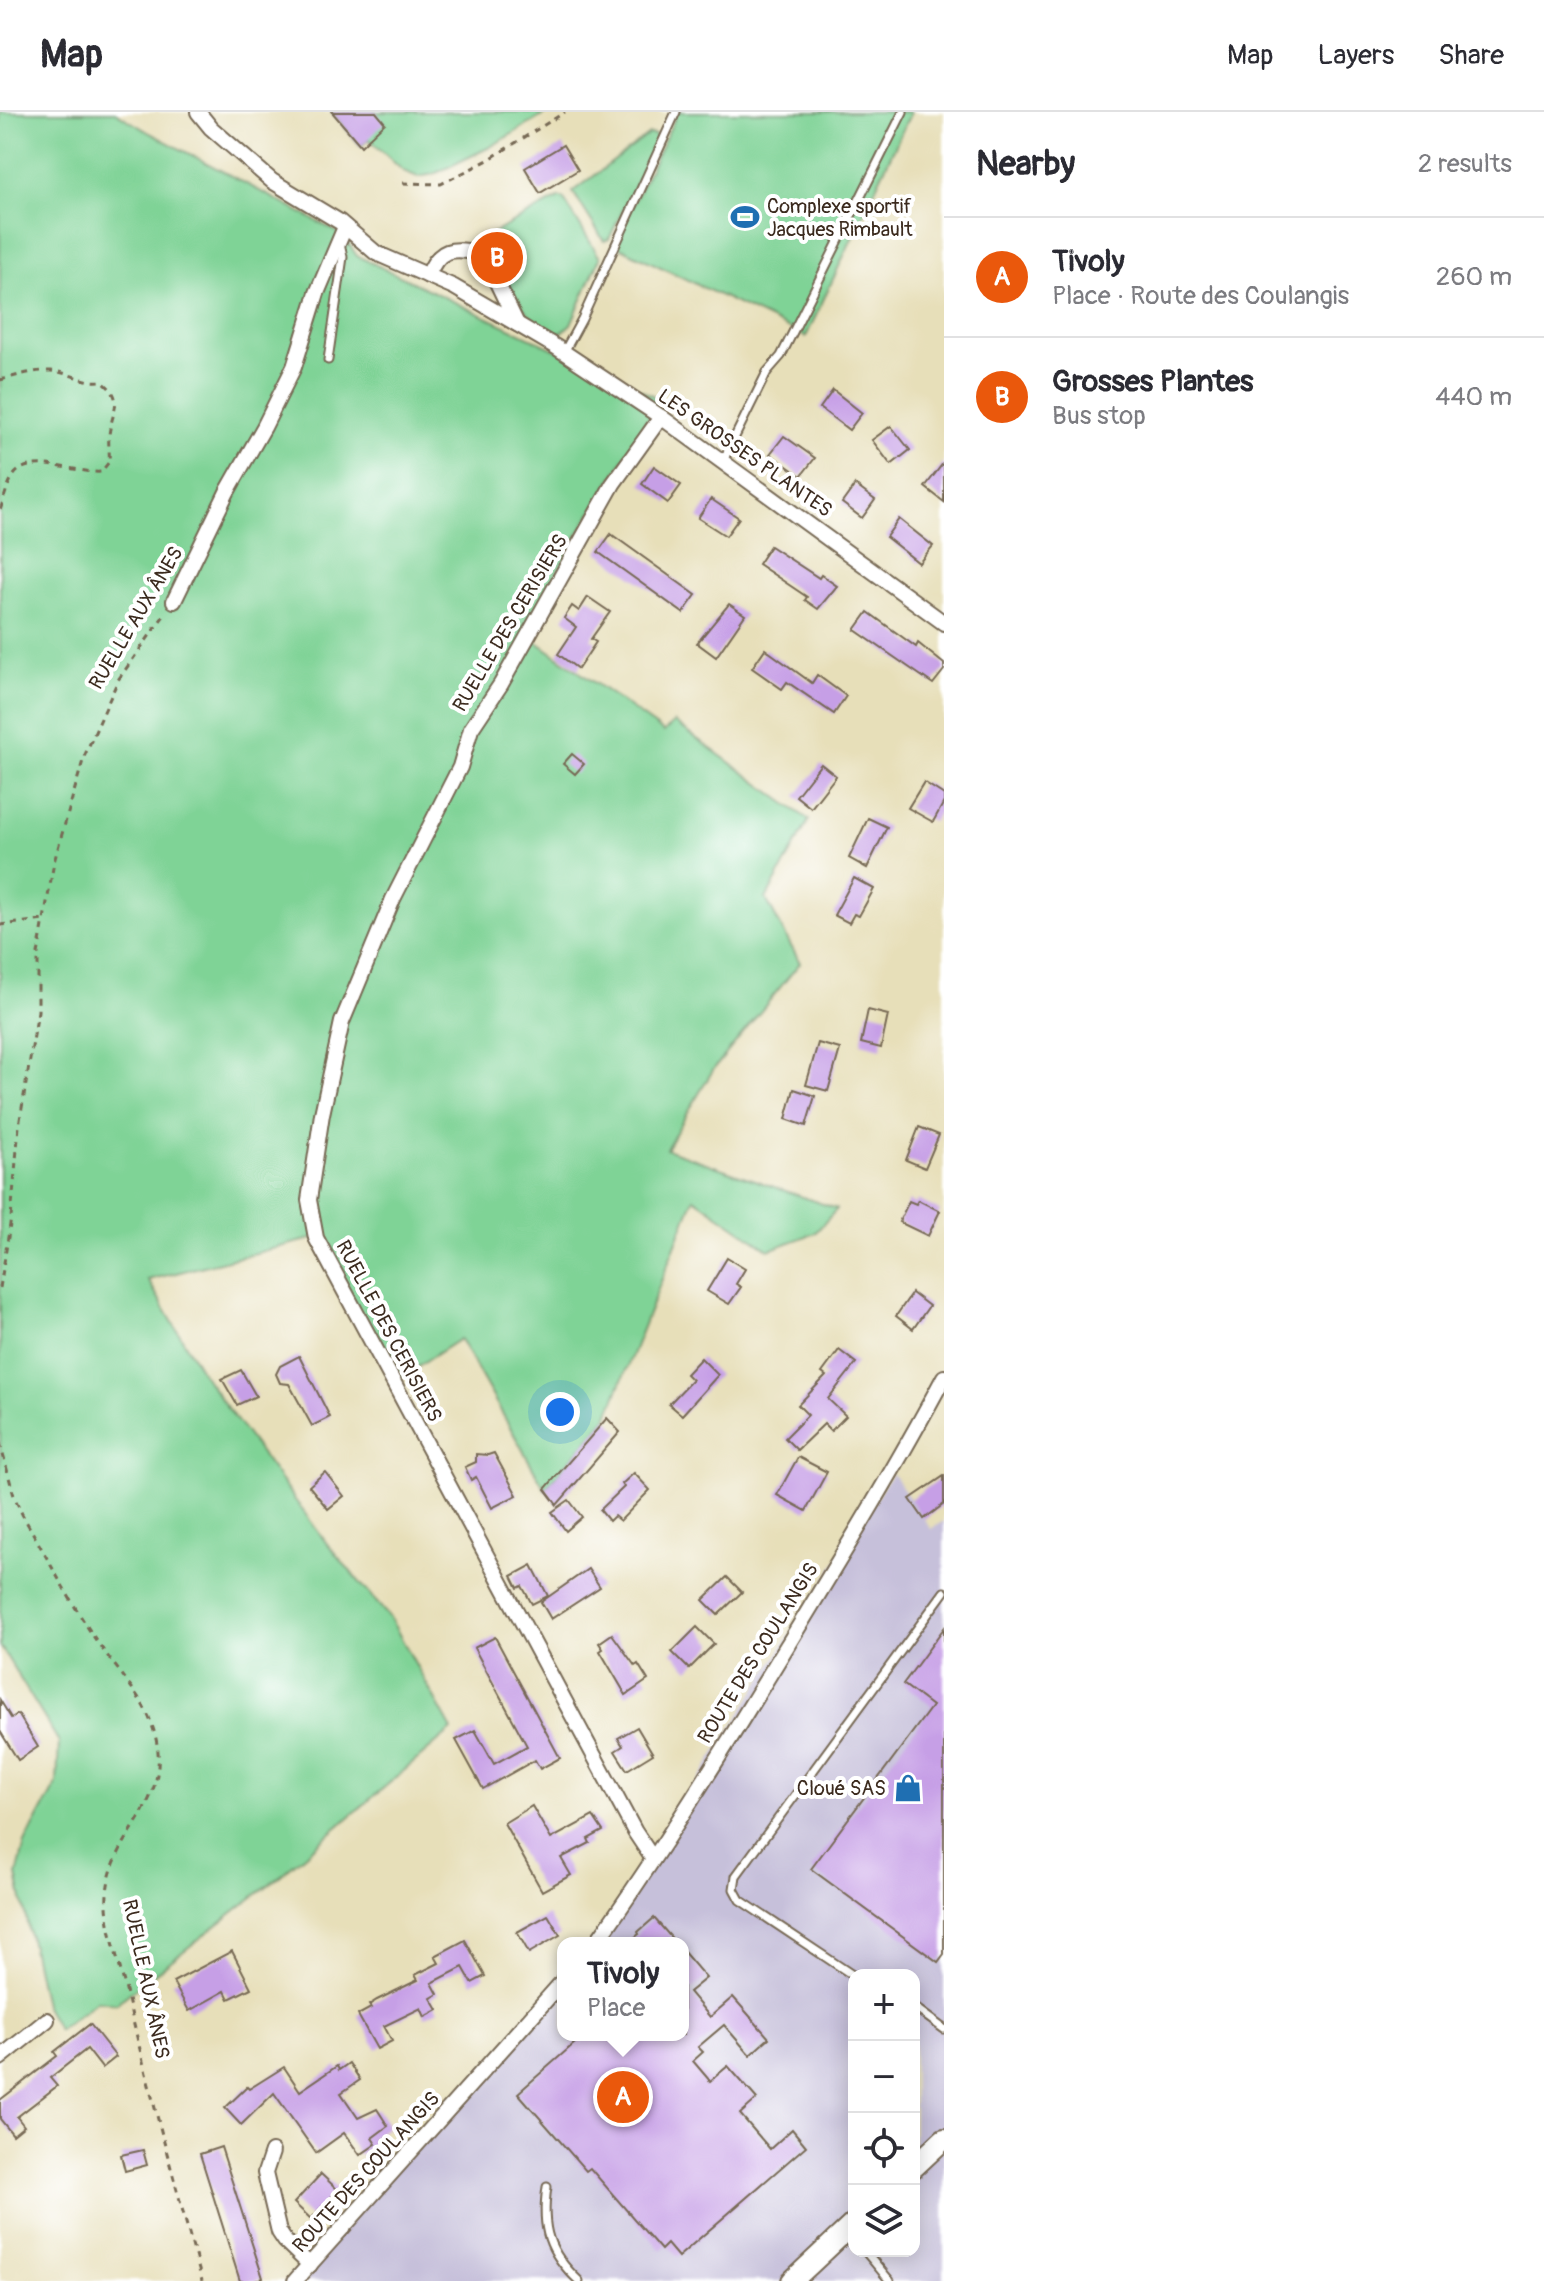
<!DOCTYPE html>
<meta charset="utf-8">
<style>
:root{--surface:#fff;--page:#f2f2f3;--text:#2b2b33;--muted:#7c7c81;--line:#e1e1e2;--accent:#ea580c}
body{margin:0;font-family:Pangolin,sans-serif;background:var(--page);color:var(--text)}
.controls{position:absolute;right:24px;bottom:24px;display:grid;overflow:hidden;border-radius:16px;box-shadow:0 4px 20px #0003}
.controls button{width:72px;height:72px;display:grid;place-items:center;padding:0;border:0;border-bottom:2px solid var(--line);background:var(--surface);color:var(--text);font:40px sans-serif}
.you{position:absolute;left:560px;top:1300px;width:28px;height:28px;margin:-20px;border:6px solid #fff;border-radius:50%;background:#1a73e8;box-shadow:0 0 0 12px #1a73e833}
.badge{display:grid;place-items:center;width:52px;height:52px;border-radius:50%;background:var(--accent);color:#fff;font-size:26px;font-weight:700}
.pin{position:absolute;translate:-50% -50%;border:4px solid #fff;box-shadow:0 2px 8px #0006}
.popup{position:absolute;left:557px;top:1825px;width:132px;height:104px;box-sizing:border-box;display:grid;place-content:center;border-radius:16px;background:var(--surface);filter:drop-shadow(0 2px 6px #0005);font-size:26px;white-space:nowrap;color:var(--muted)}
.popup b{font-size:30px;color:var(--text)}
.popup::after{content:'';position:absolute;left:50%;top:100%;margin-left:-16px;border:16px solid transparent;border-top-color:var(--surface)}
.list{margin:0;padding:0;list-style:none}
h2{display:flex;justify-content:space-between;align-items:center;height:104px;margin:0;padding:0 32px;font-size:34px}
h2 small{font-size:26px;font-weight:400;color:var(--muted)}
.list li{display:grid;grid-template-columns:52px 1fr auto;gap:24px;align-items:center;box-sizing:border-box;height:120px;padding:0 32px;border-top:2px solid var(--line)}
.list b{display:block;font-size:30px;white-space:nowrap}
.list p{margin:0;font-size:26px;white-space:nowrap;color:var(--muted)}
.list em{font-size:26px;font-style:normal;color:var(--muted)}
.icon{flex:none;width:44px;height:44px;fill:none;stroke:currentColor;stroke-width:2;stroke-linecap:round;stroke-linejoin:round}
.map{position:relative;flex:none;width:944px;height:2169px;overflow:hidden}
header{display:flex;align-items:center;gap:48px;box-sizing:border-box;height:112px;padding:0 40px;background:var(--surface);border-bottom:2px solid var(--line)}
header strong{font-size:38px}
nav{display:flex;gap:44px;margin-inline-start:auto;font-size:28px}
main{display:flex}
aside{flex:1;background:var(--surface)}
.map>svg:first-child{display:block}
.industrial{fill:#c6c0da;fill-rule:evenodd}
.green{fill:#7fd396;stroke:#5d7e5a;stroke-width:2}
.building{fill:#c69fe6}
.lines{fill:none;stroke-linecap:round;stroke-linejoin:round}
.lane-casing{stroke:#776954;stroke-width:11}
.street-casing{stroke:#776954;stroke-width:18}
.secondary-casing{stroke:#776954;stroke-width:24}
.path{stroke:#776954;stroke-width:3;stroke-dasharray:6 6;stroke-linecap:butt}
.lane{stroke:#fff;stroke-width:7}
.street{stroke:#fff;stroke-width:14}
.secondary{stroke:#fff;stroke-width:20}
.labels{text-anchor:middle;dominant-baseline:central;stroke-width:8;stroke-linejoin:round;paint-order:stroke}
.poi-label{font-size:20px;fill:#3b2a1e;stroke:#fff;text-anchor:start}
.street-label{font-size:20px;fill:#3b2a1e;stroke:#fff}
</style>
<header>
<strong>Map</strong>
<nav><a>Map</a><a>Layers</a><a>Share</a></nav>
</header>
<main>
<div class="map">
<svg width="944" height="2169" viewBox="0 0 944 2169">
<rect width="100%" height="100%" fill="#fff"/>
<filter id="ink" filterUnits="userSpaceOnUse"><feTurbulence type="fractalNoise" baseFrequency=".0125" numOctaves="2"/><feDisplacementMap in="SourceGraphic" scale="16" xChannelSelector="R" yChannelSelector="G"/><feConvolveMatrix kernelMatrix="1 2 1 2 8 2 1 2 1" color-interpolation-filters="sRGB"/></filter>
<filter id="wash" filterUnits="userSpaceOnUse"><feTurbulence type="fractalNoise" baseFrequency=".006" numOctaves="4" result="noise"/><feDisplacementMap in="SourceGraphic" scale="32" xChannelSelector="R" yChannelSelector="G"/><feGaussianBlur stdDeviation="1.8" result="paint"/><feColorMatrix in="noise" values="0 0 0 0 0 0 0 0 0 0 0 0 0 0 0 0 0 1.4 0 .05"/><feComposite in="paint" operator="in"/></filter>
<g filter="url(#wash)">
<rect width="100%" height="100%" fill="#e7dfb9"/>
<path class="industrial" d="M892 1361 931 1417 944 1409V2169H295L563 1869V1923H683V1831H596ZM854 1863H914V2139H854Z"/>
<g class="green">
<path d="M0 0H115L150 21 343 123 357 144 660 287 578 423 523 520 664 620 674 610 809 708 766 787 800 851 713 958 666 1037 837 1097 815 1121 769 1138 694 1086 607 1306 545 1377 460 1227 393 1270 316 1126 148 1168 204 1264 328 1433 390 1506 452 1618 276 1767 117 1891 97 1889 58 1918 44 1893 17 1763 25 1731 57 1671 59 1630 0 1534Z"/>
<path d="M332 0H549L490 35 434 62 418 65 403 59 369 27 361 34Z"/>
<path d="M678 0H911L806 225 613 132Z"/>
<path d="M649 22 655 23 657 28 609 127 604 129 573 80Z"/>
<path d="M559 86H563L600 146 571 212 561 221C532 216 520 191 506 168L512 163 497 140 491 142 485 132 476 130Z"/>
</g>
<g id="blocks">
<g class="building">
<path d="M332 0H376L385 11 361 34Z"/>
<path d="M563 33 578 58 540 81 525 56Z"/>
<path d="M833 278 862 301 849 318 820 296Z"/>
<path d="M891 314 910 338 891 353 872 328Z"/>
<path d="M784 324 815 346 801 364 770 342Z"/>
<path d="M944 350V390L925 375Z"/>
<path d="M654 354 681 373 668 391 642 372Z"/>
<path d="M855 373 875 388 862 406 842 391Z"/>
<path d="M711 387 739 406 726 424 698 406Z"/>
<path d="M899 407 933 434 919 451 886 425Z"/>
<path d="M611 422 696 483 683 501 598 440Z"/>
<path d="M770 434 819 466 821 463 837 474 818 497 805 488 807 485 758 452Z"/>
<path d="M588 485 610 500 591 527 596 530 578 557 558 542 576 515 564 506 572 494 579 499Z"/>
<path d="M729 492 745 503 716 545 697 531Z"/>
<path d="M868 500 916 535 918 531 944 552V558L933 572 855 518Z"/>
<path d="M765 537 812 571 817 563 846 584 834 602 787 570 782 577 752 556Z"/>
<path d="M572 642 584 652 575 662 563 652Z"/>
<path d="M821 652 836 664 811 696 796 684Z"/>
<path d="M924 670 944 683V690L933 710 908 696Z"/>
<path d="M868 706 887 715 867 756 849 746Z"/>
<path d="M854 766 874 777 859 804 854 802 849 811 834 803Z"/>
<path d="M868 898 888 903 881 936 861 931Z"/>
<path d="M818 931 840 937 828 979 806 973Z"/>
<path d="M794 977 815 984 806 1014 786 1007Z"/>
<path d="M919 1015 939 1023 925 1056 906 1048Z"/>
<path d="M918 1088 940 1099 928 1124 899 1110 909 1089 916 1092Z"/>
<path d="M727 1146 745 1157 736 1172 741 1175 729 1192 707 1179Z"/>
<path d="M912 1181 929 1194 913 1217 896 1204Z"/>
<path d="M839 1238 856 1251 828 1287 846 1304 831 1319 824 1312 797 1338 785 1326 808 1303 798 1293 826 1264 822 1261Z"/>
<path d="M299 1244 330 1305 312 1314 289 1272 280 1271 276 1262 280 1254Z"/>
<path d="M701 1246 718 1263 682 1303 669 1292 692 1268 686 1262Z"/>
<path d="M241 1258 256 1284 237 1293 222 1267Z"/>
<path d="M607 1306 620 1320 557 1393 545 1377Z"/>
<path d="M494 1341 517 1383 492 1396 476 1365 471 1368 465 1355 476 1350V1342L488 1343Z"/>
<path d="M798 1345 827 1360 806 1399 777 1383Z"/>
<path d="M325 1360 344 1384 328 1397 309 1374Z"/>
<path d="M634 1361 650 1378 620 1409 614 1404 609 1409 600 1398 624 1375 622 1372Z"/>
<path d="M944 1364V1392L924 1407 910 1387Z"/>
<path d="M569 1388 582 1405 566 1419 552 1400Z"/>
<path d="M532 1453 548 1484 532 1492 522 1474 518 1476 512 1464Z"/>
<path d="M588 1457 600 1475 551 1507 541 1490Z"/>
<path d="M727 1465 742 1480 718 1503 703 1488Z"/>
<path d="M697 1515 714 1532 689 1557 672 1540Z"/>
<path d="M944 1516V1842L938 1850 811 1757 932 1594 903 1572Z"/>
<path d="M612 1522 635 1554 638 1552 648 1568 626 1583 600 1539 603 1537 599 1531Z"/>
<path d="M495 1525 560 1646 540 1657 535 1648 483 1677 456 1628 475 1618 494 1652 527 1634 474 1536Z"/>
<path d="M0 1588 11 1606 18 1602 38 1635 18 1648 0 1619Z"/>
<path d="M637 1615 653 1642 627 1658 615 1639 623 1634 618 1626Z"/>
<path d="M532 1694 551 1727 593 1704 603 1719 588 1727 590 1731 561 1746 571 1763 542 1779 504 1711Z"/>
<path d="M548 1803 560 1823 529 1841 517 1820Z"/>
<path d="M654 1806 676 1831H628L639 1822 638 1820Z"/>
<path d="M465 1828 485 1864 472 1871 463 1855 432 1871 438 1882 431 1886 438 1898 425 1905 421 1896 384 1914 392 1929 377 1937 358 1903 371 1896 369 1893 377 1888 418 1868 415 1863 439 1851 435 1844Z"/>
<path d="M232 1839 251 1876 229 1887 225 1879 189 1899 173 1870Z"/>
<path d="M683 1839 706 1866 689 1880 710 1905 733 1885 769 1926 750 1943 724 1913 698 1935 703 1940 693 1949 710 1969 728 1954 757 1987 740 2002 770 2037 792 2017 806 2034 678 2145 667 2132 661 2138 590 2056 586 2059 518 1981 584 1923H683Z"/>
<path d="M90 1912 116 1945 102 1956 87 1937 50 1966 57 1974 17 2005 24 2014 13 2023 0 2007V1988L57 1944 54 1940Z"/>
<path d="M349 1951 360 1968 341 1981 358 2006 377 1997 388 2014 372 2026 376 2032 360 2043 344 2021 316 2041 274 1981 241 2013 225 1996 247 1975 249 1977 284 1955 300 1979 337 1954 339 1958Z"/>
<path d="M221 2035 263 2166 255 2169H240L200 2042Z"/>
<path d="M143 2038 147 2053 125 2059 121 2043Z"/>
<path d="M321 2062 338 2078 311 2107 294 2091Z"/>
</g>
</g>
</g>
<g filter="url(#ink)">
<use href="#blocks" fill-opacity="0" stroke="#776954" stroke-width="2"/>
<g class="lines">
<defs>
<g id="lane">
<path d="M564 240 582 207 676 0"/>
<path d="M328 248 343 145 340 132"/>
<path d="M723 349 767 260 781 244 903 0"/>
<path d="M854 1864 740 1788 734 1777 736 1764 944 1480"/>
<path d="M914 1895 944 1917"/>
<path d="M547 2075C541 2116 548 2140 579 2169"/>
<path d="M865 2139 890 2169"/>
</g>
<g id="street">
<path d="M198 0 211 16 272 69 340 110 376 141 454 175 556 235 661 305 944 511"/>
<path d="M428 164C438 136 453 135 479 141L492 160 517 212"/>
<path d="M174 489 227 380 264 315 294 255 317 181 345 115"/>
<path d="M653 1747 635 1720 316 1126 309 1088 322 1002 342 910 393 787 460 655 471 617 501 572 613 372 661 305"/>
<path d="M596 1831C664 1735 726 1634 787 1534 841 1445 895 1357 944 1265"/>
<path d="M0 1946 47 1908"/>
<path d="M272 2040 265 2061 279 2120 285 2129 310 2153"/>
<path d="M295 2169 563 1869"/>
</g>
<g id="secondary">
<path d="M914 2055 944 2027"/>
<path d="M792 2169 854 2111"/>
</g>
</defs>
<use href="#lane" class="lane-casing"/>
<use href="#street" class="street-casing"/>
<use href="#secondary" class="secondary-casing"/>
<g class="path">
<path d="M403 71 441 72 488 48 565 0"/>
<path d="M0 268C17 264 33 258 51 259 69 260 83 271 101 269 126 287 112 297 109 323 108 332 110 341 109 350L101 360C79 362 30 341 14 363 7 372 4 388 0 398"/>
<path d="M0 813 44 808"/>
<path d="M0 1176 11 1106 19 1014 38 899V842L54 750 84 645 118 568 165 502"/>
<path d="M0 1331 14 1384 22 1402C45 1442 67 1484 92 1522 111 1552 140 1579 152 1613 179 1690 111 1718 107 1782 105 1814 120 1851 127 1883 149 1979 176 2074 202 2169"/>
</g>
<use href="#lane" class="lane"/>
<use href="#street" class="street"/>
<use href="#secondary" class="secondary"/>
</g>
</g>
<defs>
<symbol id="stadium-bare" viewBox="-9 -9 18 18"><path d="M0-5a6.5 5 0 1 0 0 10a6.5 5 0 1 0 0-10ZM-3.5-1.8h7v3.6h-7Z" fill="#1f6fb2" stroke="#fff" stroke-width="2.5" paint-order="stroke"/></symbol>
<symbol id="shop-bare" viewBox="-9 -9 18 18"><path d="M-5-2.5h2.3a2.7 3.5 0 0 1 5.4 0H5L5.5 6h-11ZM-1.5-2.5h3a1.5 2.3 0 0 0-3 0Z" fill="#1f6fb2" stroke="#fff" stroke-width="2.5" paint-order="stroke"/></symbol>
</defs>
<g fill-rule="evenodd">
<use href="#stadium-bare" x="725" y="85" width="40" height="40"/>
<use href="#shop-bare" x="888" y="1656" width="40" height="40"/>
</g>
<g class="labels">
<g class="poi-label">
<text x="767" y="94">Complexe sportif<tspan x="767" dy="23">Jacques Rimbault</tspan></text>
<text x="886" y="1676" text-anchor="end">Cloué SAS</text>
</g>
<g class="street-label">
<text transform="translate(745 341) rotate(35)">LES GROSSES PLANTES</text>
<text transform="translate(136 506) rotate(-59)">RUELLE AUX ÂNES</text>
<text transform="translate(510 511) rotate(-59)">RUELLE DES CERISIERS</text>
<text transform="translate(389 1219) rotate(62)">RUELLE DES CERISIERS</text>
<text transform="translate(758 1541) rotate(-58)">ROUTE DES COULANGIS</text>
<text transform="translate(146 1867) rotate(78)">RUELLE AUX ÂNES</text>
<text transform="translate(366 2060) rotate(-48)">ROUTE DES COULANGIS</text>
</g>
</g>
</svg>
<div class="controls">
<button>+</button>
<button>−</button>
<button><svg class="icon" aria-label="locate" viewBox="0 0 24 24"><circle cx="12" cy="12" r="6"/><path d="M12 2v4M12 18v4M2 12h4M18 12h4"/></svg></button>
<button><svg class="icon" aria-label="layers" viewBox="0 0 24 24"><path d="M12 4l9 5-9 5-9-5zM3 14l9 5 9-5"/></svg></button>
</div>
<div class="you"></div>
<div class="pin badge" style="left:623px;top:1985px">A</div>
<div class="popup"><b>Tivoly</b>Place</div>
<div class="pin badge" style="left:497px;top:146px">B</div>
</div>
<aside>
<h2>Nearby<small>2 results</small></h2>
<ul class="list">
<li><span class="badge">A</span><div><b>Tivoly</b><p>Place · Route des Coulangis</p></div><em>260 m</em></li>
<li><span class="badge">B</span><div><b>Grosses Plantes</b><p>Bus stop</p></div><em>440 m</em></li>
</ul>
</aside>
</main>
